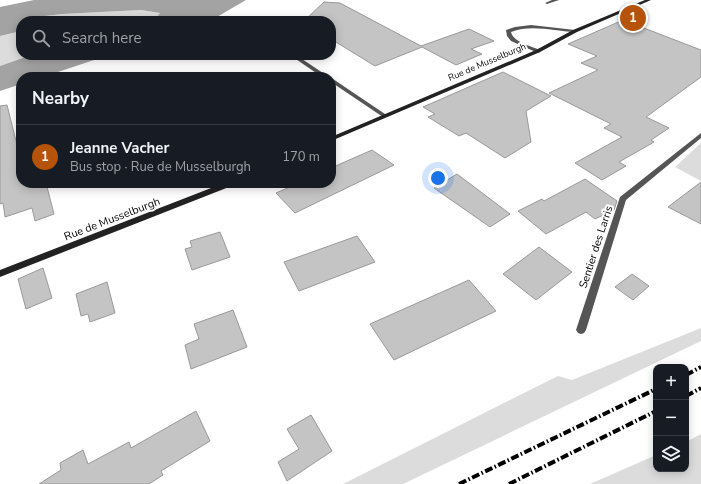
<!DOCTYPE html>
<meta charset="utf-8">
<style>
:root{--surface:#171b24;--page:#242831;--text:#f1f3f6;--muted:#9ea1a6;--line:#363941;--accent:#b45309}
body{margin:0;font-family:"Nunito Sans",sans-serif;background:var(--page);color:var(--text)}
.controls{position:absolute;right:12px;bottom:12px;display:grid;overflow:hidden;border-radius:8px;box-shadow:0 2px 10px #0003}
.controls button{width:36px;height:36px;display:grid;place-items:center;padding:0;border:0;border-bottom:1px solid var(--line);background:var(--surface);color:var(--text);font:20px sans-serif}
.you{position:absolute;left:438px;top:178px;width:14px;height:14px;margin:-10px;border:3px solid #fff;border-radius:50%;background:#1a73e8;box-shadow:0 0 0 6px #1a73e833}
.badge{display:grid;place-items:center;width:26px;height:26px;border-radius:50%;background:var(--accent);color:#fff;font-size:13px;font-weight:700}
.pin{position:absolute;translate:-50% -50%;border:2px solid #fff;box-shadow:0 1px 4px #0006}
.list{margin:0;padding:0;list-style:none}
h2{display:flex;justify-content:space-between;align-items:center;height:52px;margin:0;padding:0 16px;font-size:17px}
h2 small{font-size:13px;font-weight:400;color:var(--muted)}
.list li{display:grid;grid-template-columns:26px 1fr auto;gap:12px;align-items:center;box-sizing:border-box;height:64px;padding:0 16px;border-top:1px solid var(--line)}
.list b{display:block;font-size:15px;white-space:nowrap}
.list p{margin:0;font-size:13px;white-space:nowrap;color:var(--muted)}
.list em{font-size:13px;font-style:normal;color:var(--muted)}
.icon{flex:none;width:22px;height:22px;fill:none;stroke:currentColor;stroke-width:2;stroke-linecap:round;stroke-linejoin:round}
.map{position:relative;flex:none;width:701px;height:484px;overflow:hidden}
.search{position:absolute;background:var(--surface);box-shadow:0 2px 10px #0003;left:16px;top:16px;width:320px;height:44px;display:flex;align-items:center;gap:10px;box-sizing:border-box;padding:0 14px;border-radius:16px;color:var(--muted);font-size:15px}
.panel{position:absolute;background:var(--surface);box-shadow:0 2px 10px #0003;left:16px;top:72px;width:320px;height:116px;border-radius:16px}
.map>svg:first-child{display:block}
.green{fill:#dcdcdc}
.water{fill:#a3a3a3}
.building{fill:#c4c4c4;stroke:#999}
.lines{fill:none;stroke-linecap:round;stroke-linejoin:round}
.lane{fill:#555;fill-rule:evenodd}
.street{fill:#555;fill-rule:evenodd}
.secondary{fill:#222;fill-rule:evenodd}
.rail{stroke:#000;stroke-width:4;stroke-dasharray:8 2.5 1.5 2.5;stroke-linecap:butt}
.labels{text-anchor:middle;dominant-baseline:central;stroke-width:4;stroke-linejoin:round;paint-order:stroke}
.far-street-label{font-size:9px;fill:#000;stroke:#fff}
.street-label{font-size:11px;fill:#000;stroke:#fff}
</style>
<div class="map">
<svg width="701" height="484" viewBox="0 0 701 484">
<rect width="100%" height="100%" fill="#fff"/>
<g class="green">
<path d="M141 10 160 13 154 21H35L45 16 62 14Z"/>
<path d="M21 31V55H31L0 66V36Z"/>
<path d="M701 143V181L675 167Z"/>
<path d="M701 328V341L403 484H343L558 376 572 380Z"/>
<path d="M701 434V484H590L656 455V469H686V442Z"/>
</g>
<g class="water">
<path d="M34 0H246L210 21H154L160 13 141 10 62 14 45 16 35 21H21V31L0 36V7Z"/>
<path d="M31 55H109L43 77H21V84L0 91V66Z"/>
</g>
<g class="building">
<path d="M324 2 340 3 421 46 469 29 494 41 471 49 482 54 456 65 422 47 375 66 331 39V21H304Z"/>
<path d="M623 20 701 50V77L646 117 669 128 651 140 654 142 619 162 626 166 602 180 575 163 622 137 604 128 611 124 549 93 598 70 581 63 597 56 568 44Z"/>
<path d="M503 72 551 96 526 111 531 142 505 158 466 133 459 136 428 117 435 114 423 107Z"/>
<path d="M7 105 21 161V183H46L54 214 35 221 32 208 5 217 3 203 0 204V106Z"/>
<path d="M372 150 394 165 295 213 276 193 299 183H331V168Z"/>
<path d="M457 174 465 180 510 214 490 227 434 188Z"/>
<path d="M585 179 617 201 614 210 595 219 586 212 546 234 518 211 542 199 544 201Z"/>
<path d="M701 182V224L668 207Z"/>
<path d="M220 232 230 257 192 270 185 249 192 247 190 241Z"/>
<path d="M357 236 375 262 299 291 284 262Z"/>
<path d="M539 247 572 272 536 300 503 274Z"/>
<path d="M43 268 52 298 26 309 18 279Z"/>
<path d="M632 274 649 286 633 300 615 287Z"/>
<path d="M469 280 496 311 394 360 370 324Z"/>
<path d="M107 282 115 313 90 322 88 314 81 316 76 294Z"/>
<path d="M233 310 247 347 191 369 185 345 199 339 194 324Z"/>
<path d="M196 411 210 441 161 471 163 475 149 484H39L61 470 60 463 83 450 88 464 129 442 131 448Z"/>
<path d="M311 415 332 451 287 481 278 462 299 449 287 429Z"/>
</g>
<g class="lines">
<g class="lane">
<path d="M552 0H559L547 4 545 3Z"/>
<path d="M290 55H296L329 77H322Z"/>
<path d="M331 78 333 79 388 116 387 117H383L331 82Z"/>
<path d="M701 133V138L626 200 586 330 584 333 581 334 578 333 576 330 620 197Z"/>
</g>
<path class="street" d="M531 25 575 30 577 31 575 32C554 31 531 24 511 32 513 42 531 46 540 50V52L538 53 511 41 507 36 506 30 515 27Z"/>
<g class="secondary">
<path d="M645 0H651L577 32 540 52 331 141V137L536 50 573 30Z"/>
<path d="M224 183H235L234 185 0 277V270Z"/>
</g>
<g class="rail">
<path d="M686 375 701 367"/>
<path d="M686 396 701 388"/>
<path d="M459 484 656 389"/>
<path d="M509 484 656 411"/>
</g>
</g>
<g class="labels">
<g class="far-street-label">
<text transform="translate(487 62) rotate(-23)">Rue de Musselburgh</text>
</g>
<g class="street-label">
<text transform="translate(112 219) rotate(-21)">Rue de Musselburgh</text>
<text transform="translate(596 247) rotate(-72)">Sentier des Larris</text>
</g>
</g>
</svg>
<div class="controls">
<button>+</button>
<button>−</button>
<button><svg class="icon" aria-label="layers" viewBox="0 0 24 24"><path d="M12 4l9 5-9 5-9-5zM3 14l9 5 9-5"/></svg></button>
</div>
<div class="you"></div>
<div class="pin badge" style="left:633px;top:18px">1</div>
<div class="search"><svg class="icon" aria-label="search" viewBox="0 0 24 24"><circle cx="10" cy="10" r="6"/><path d="M15 15l6 6"/></svg>Search here</div>
<section class="panel">
<h2>Nearby<small></small></h2>
<ul class="list">
<li><span class="badge">1</span><div><b>Jeanne Vacher</b><p>Bus stop · Rue de Musselburgh</p></div><em>170 m</em></li>
</ul>
</section>
</div>
